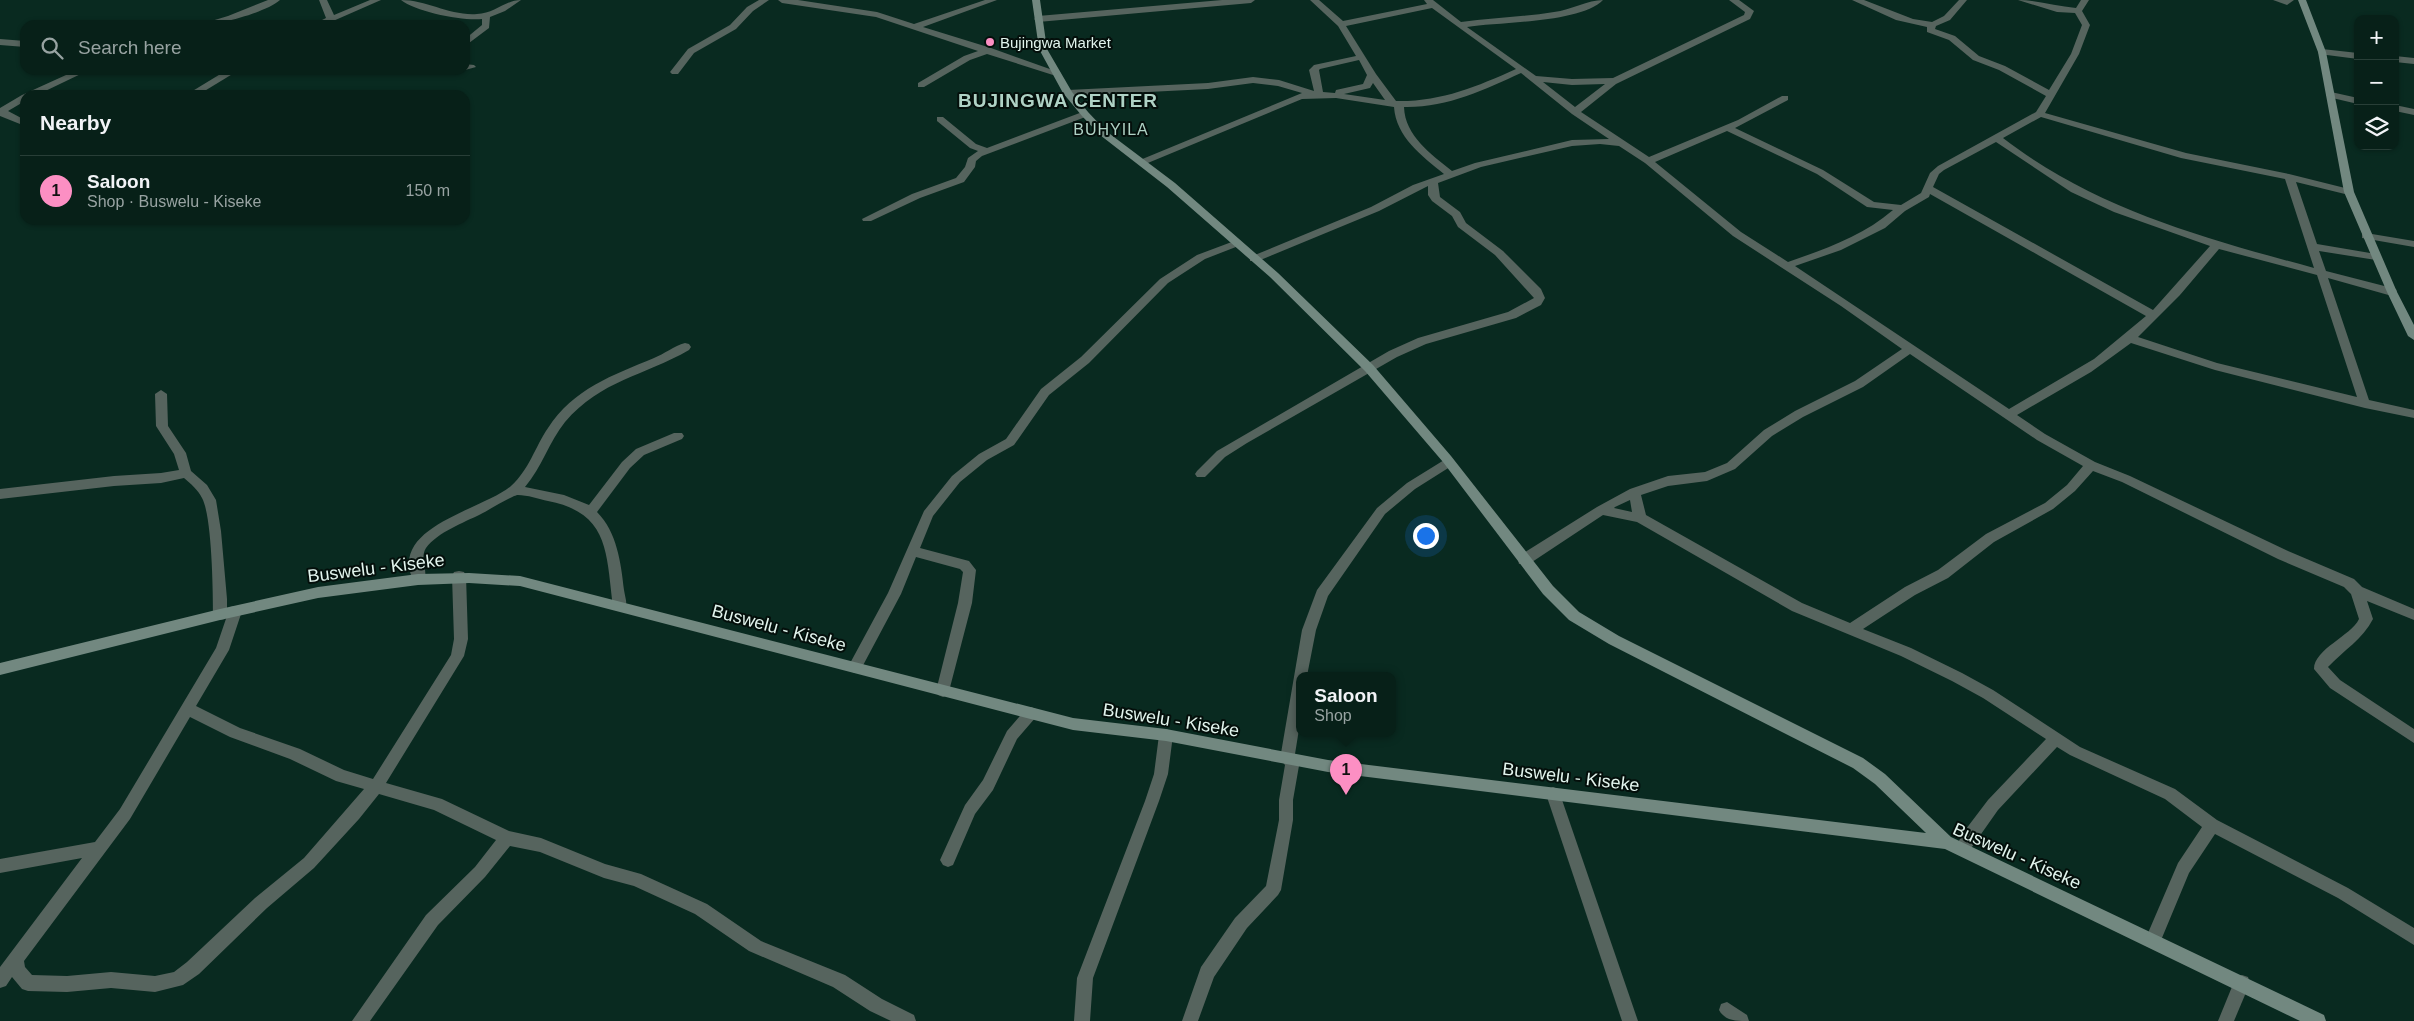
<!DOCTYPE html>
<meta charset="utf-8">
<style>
:root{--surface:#072018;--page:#152d25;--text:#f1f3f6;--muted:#98a3a2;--line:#283e37;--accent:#fc8fc3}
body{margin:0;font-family:Helvetica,sans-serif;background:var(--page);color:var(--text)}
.controls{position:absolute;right:15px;top:15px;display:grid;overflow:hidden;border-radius:10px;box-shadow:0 1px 4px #0004}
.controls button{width:45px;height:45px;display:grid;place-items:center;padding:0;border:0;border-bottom:1px solid var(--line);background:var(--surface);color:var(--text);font:25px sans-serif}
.you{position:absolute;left:1425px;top:535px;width:18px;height:18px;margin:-12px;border:4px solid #fff;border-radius:50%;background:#1a73e8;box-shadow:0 0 0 8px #1a73e833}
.badge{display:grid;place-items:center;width:32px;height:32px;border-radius:50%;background:var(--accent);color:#111;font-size:16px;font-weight:700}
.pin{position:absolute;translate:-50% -41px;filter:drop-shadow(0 1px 2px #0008)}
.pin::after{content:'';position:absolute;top:26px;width:18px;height:15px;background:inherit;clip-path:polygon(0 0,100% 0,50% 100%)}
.popup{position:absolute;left:1296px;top:672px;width:100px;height:65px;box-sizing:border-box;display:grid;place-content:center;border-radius:10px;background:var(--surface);filter:drop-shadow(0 1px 4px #0005);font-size:16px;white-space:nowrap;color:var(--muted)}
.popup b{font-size:19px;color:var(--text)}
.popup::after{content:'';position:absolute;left:50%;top:100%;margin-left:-10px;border:10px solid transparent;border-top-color:var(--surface)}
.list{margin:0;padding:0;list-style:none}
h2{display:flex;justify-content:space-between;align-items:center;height:65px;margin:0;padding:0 20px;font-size:21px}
h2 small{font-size:16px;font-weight:400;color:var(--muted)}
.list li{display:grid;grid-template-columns:32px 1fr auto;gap:15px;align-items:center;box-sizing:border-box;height:70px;padding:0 20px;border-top:1px solid var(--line)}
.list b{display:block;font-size:19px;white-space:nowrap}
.list p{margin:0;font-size:16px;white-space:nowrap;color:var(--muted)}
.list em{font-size:16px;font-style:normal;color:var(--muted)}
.icon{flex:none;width:28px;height:28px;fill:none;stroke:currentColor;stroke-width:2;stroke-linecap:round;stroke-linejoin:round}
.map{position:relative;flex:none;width:2414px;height:1021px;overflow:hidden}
.search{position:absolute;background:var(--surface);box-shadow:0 1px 4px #0004;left:20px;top:20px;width:450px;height:55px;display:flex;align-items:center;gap:12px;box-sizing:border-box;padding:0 18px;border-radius:15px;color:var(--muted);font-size:19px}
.panel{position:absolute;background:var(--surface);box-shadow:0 1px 4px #0004;left:20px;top:90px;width:450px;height:135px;border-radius:15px}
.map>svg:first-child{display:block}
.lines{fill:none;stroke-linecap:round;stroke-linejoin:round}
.street{fill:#56645e;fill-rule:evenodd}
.secondary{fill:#728880;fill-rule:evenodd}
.poi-dot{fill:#fc8fc3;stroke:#040f0b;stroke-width:2}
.labels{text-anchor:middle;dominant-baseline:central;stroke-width:4;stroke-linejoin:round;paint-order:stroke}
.far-poi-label{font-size:15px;fill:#e2f4ed;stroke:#040f0b;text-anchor:start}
.far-quarter-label{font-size:16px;letter-spacing:1px;fill:#afd2c5;stroke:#040f0b}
.street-label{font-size:18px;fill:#e2f4ed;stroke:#040f0b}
.far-district-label{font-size:19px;font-weight:bold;letter-spacing:1px;fill:#afd2c5;stroke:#040f0b}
</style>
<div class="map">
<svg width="2414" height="1021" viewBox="0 0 2414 1021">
<rect width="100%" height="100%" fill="#092a20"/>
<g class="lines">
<g class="street">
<path d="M268 0H280C265 13 218 25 198 25L228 16Z"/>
<path d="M319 0H327L334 15 370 0H381L324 25H312L326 18Z"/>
<path d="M401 0C427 0 450 16 477 14 494 14 505 0 521 0L505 11 490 17 489 28 465 46V39L482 25V19C462 21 416 12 401 0Z"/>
<path d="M759 0H769L753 11 736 29 694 53 678 74H672L670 72 688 49 730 25 747 7Z"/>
<path d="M778 0H798L877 12 914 24 985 0H997L923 27 991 48 1061 73 1053 75 987 54 970 60 924 87H918V83L964 56 978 51 876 17 782 3Z"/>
<path d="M1222 0H1255L1251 3 1038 22 1034 19 1038 16Z"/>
<path d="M1310 0H1319L1343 21 1427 4 1424 0H1433L1461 22C1492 18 1523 17 1554 12 1571 10 1588 0 1603 0 1581 23 1499 22 1467 27L1536 76 1572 79 1613 78 1744 15 1745 12 1729 0H1739L1754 11 1750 19 1616 84 1581 112 1649 157 1738 120 1782 96H1788V100L1735 128 1823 170 1874 202 1901 205 1921 193 1930 173 1938 166 2036 112 2046 96 1999 70 1973 60 1949 40 1927 32V27L1896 20 1852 0H1864L1913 19 1932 22 1944 16 1959 0H1967L1950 20 1936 26 1935 29 1955 36 1979 56 2005 66 2049 90 2071 54 2082 25 2075 13 2057 12 2018 0C2037 0 2056 6 2076 8L2081 0H2089L2082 11 2090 25 2079 54 2045 113 2186 153 2289 174 2353 190V194L2349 195 2296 182 2317 244 2376 254 2381 257 2376 260 2319 251 2326 271 2396 289 2397 292 2392 296 2328 278 2369 400 2414 410V418L2365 408 2215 370 2131 343 2091 372 2017 415 2045 434 2095 462 2130 476 2288 551 2354 579 2362 587 2414 609V620L2367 601 2373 619C2363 639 2344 650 2328 667L2340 680 2414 729V743L2330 688 2314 669C2314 649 2351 636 2359 619L2351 594 2344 587 2278 559 2122 482 2093 471 2075 491 2053 509 1994 542 1948 578 1915 595 1863 629 1911 648 1962 673 1993 690 2080 747 2175 789 2217 820 2348 888 2414 928V945L2338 898 2215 834 2189 873 2159 945 2153 948 2147 945 2145 940 2178 863 2202 827 2165 799 2070 755 2057 747 1998 810 1967 854 1962 856 1957 854 1954 849 1966 829 1988 800 2046 739 1983 698 1952 681 1901 656 1792 611 1637 522 1603 515 1529 564H1519L1518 560 1519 556 1597 507 1630 489 1668 476 1705 472 1727 463 1764 430 1795 411 1855 381 1902 349 1841 306 1733 236 1645 163 1619 146 1600 144 1572 146 1481 167 1438 183 1440 197 1460 212 1466 223 1503 251 1541 289 1545 298 1541 305 1516 318 1426 344 1397 357 1247 443 1225 457 1205 477H1197L1195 474 1197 471 1217 451 1389 351 1418 338 1508 312 1534 298 1495 255 1458 227 1452 216 1432 201 1428 195V186L1379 211 1258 261H1250V257L1371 207 1413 185 1444 174C1422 156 1396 137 1394 107L1336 98 1302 99 1143 165 1138 162 1140 160 1302 93 1278 86 1253 83 1208 89 1068 96 1063 93 1068 90 1208 83 1253 77 1279 80 1314 91 1309 70 1314 65 1356 56 1338 26ZM1432 8 1516 69C1476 87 1440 102 1396 101L1376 74 1346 26ZM1359 60 1367 75 1363 84 1336 90 1335 93 1323 92 1319 70 1320 69ZM1521 73 1572 114 1609 139 1572 140 1475 163 1452 171C1431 154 1405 136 1404 107 1446 108 1484 90 1521 73ZM1543 82 1572 85 1605 84 1575 107ZM1373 83 1385 100 1344 94 1370 88ZM2041 117 2181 158 2285 179 2314 268C2204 238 2095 209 2003 138ZM1727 131 1817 174 1867 207 1893 210C1863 236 1825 249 1788 262L1741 232 1655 162ZM1996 142 2071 192 2114 212 2210 246 2153 310 1933 187 1939 174 1944 170ZM1930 194 2146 316 2094 359 2009 409 1795 266 1841 250 1885 228 1905 211 1929 197ZM2219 249 2317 275 2357 397 2217 363 2138 337 2180 295ZM1910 354 2037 440 2083 466 2067 485 2045 503 1986 534 1938 570 1905 587 1850 623 1802 603 1646 515 1641 495 1668 486 1707 481 1735 469 1772 436 1803 417 1863 387ZM1630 500 1632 512 1614 508 1615 507Z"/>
<path d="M2273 0H2294L2287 5Z"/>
<path d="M0 39 25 41V47L0 45Z"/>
<path d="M2322 49 2358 53V59L2319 54 2318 52Z"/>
<path d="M2395 56 2414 58V64L2395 62Z"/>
<path d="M465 64 474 65 476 67 465 70Z"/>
<path d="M77 70H89L37 95H25V101L8 111 25 120V126L0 116V108L22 95Z"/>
<path d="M227 70H239L198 95H186Z"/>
<path d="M2331 92 2358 98V104L2328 97 2326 95Z"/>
<path d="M2395 105 2414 109V115L2395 111Z"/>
<path d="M1085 111 1088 112V116L982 156 976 161 975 167 964 182 920 198 871 221H863L862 219 912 194 956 178 965 167 968 158 978 151 970 148 937 121V117H943L976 144 987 148Z"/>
<path d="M2366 233 2414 241V247L2362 238V234Z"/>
<path d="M1237 240 1242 243 1241 245 1205 259 1168 283 1089 363 1049 395 1014 445 987 460 960 482 933 516 920 548 969 561 976 570 972 603 948 695 943 697 938 695 936 691 958 603 963 572 960 569 916 557 901 594 860 671 855 673 850 671 848 667 888 593 924 511 952 476 979 454 1006 439 1041 389 1081 357 1160 279 1197 255Z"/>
<path d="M685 343 689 344 691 347 689 350C644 376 601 380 565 422 549 442 542 467 525 487L564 495 589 505 622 462 636 449 674 433H682L684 436 682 439 644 455 630 468 597 512C617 532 621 563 624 590 625 597 628 604 625 610L620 611 615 610 613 606C606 554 610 513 548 501 539 499 527 495 518 495 513 495 487 511 481 514 463 523 438 532 426 548 419 559 429 572 424 582H414C386 527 483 510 511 486 529 470 535 447 548 428 573 389 613 375 654 358 664 354 674 346 685 343Z"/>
<path d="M161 390 167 394 168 426 186 453 191 471 207 485 216 500 221 531 227 599V615L225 619 220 620 215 619 213 615C213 591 212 516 202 498 198 490 191 484 184 478L161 483 114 486 0 499V489L114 476 161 473 179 470 174 454 156 426 155 394Z"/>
<path d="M1449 457 1455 462 1453 465 1415 489 1385 514 1328 596 1316 630 1307 676H1300V723L1295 754 1300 760 1293 800V820L1281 890 1278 895 1247 928 1214 977 1198 1021H1182L1201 967 1235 918 1266 886 1279 820V800L1285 765 1280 759 1302 630 1317 590 1377 508 1407 483Z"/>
<path d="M459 571 464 572 466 576 468 639 464 656 386 783 442 799 509 831 541 838 605 864 641 874 707 904 761 941 845 975 882 999 914 1015 916 1021H891L870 1011 833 987 749 951 695 914 634 886 604 878 540 852 510 846 485 877 438 925 370 1021H352L426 915 475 867 496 840 434 810 379 794 359 819 314 868 267 908 199 974 183 985 155 992 111 988 67 992 28 991 22 989 12 977 6 986 0 988V967L82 858 0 873V859L95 842 120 809 216 648 230 607 235 606 240 607 242 611 229 650 196 706 240 728 300 749 344 770 373 779 451 655 454 639 452 576 454 572ZM190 717 230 737 290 759 336 781 364 789 304 858 255 898 187 962 174 972 155 976 111 972 67 976 32 975 25 967 24 961 130 819Z"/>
<path d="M1031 707 1036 709 1038 713 1036 717 1017 739 993 790 975 814 953 865 948 867 943 865 940 860 965 805 983 780 1007 731 1026 709Z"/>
<path d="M1166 729 1171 731 1173 735 1168 774 1159 801 1093 978 1090 1021H1074L1077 978 1145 801 1154 774 1159 735 1161 731Z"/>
<path d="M1553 787 1558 789 1560 794 1638 1021H1622L1546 794 1548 789Z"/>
<path d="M2242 975 2248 977 2250 983 2234 1021H2218L2236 977Z"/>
<path d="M1727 1002 1747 1015 1749 1021C1736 1021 1725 1021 1719 1010L1721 1004Z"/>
</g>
<g class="secondary">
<path d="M1032 0H1040L1047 49 1072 92 1088 112 1106 131 1175 183 1278 273 1373 365 1451 456 1553 586 1579 612 1619 636 1863 758 1885 774 1951 837 2324 1015 2326 1021H2300L1945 849 1328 772 1166 741 1073 730 520 586 469 583 418 585 318 598 220 620 0 675V663L220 609 318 587 418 574 469 573 520 576 1073 718 1166 729 1328 760 1926 833 1875 784 1853 768 1609 644 1569 620 1543 594 1443 462 1365 371 1270 277 1167 187 1100 135 1082 116 1063 93 1039 49Z"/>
<path d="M2298 0H2306L2326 52 2354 192 2397 292 2414 325V340L2408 336 2387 292 2344 192 2318 52Z"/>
</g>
</g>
<circle class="poi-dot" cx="990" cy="42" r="5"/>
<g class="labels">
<g class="far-poi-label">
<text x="1000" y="42">Bujingwa Market</text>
</g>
<g class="far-quarter-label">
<text x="1111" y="129">BUHYILA</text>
</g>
<g class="street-label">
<text transform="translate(376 568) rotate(-7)">Buswelu - Kiseke</text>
<text transform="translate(779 628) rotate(15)">Buswelu - Kiseke</text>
<text transform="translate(1171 720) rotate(9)">Buswelu - Kiseke</text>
<text transform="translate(1571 777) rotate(7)">Buswelu - Kiseke</text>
<text transform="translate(2017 856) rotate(24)">Buswelu - Kiseke</text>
</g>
<g class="far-district-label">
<text x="1058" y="100">BUJINGWA CENTER</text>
</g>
</g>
</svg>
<div class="controls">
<button>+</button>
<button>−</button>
<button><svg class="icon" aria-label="layers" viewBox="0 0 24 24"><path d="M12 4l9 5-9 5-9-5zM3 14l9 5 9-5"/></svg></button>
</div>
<div class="you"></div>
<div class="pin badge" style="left:1346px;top:795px">1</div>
<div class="popup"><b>Saloon</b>Shop</div>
<div class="search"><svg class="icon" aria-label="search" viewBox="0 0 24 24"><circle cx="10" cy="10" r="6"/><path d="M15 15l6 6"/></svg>Search here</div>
<section class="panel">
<h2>Nearby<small></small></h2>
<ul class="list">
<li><span class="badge">1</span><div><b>Saloon</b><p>Shop · Buswelu - Kiseke</p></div><em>150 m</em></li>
</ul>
</section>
</div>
